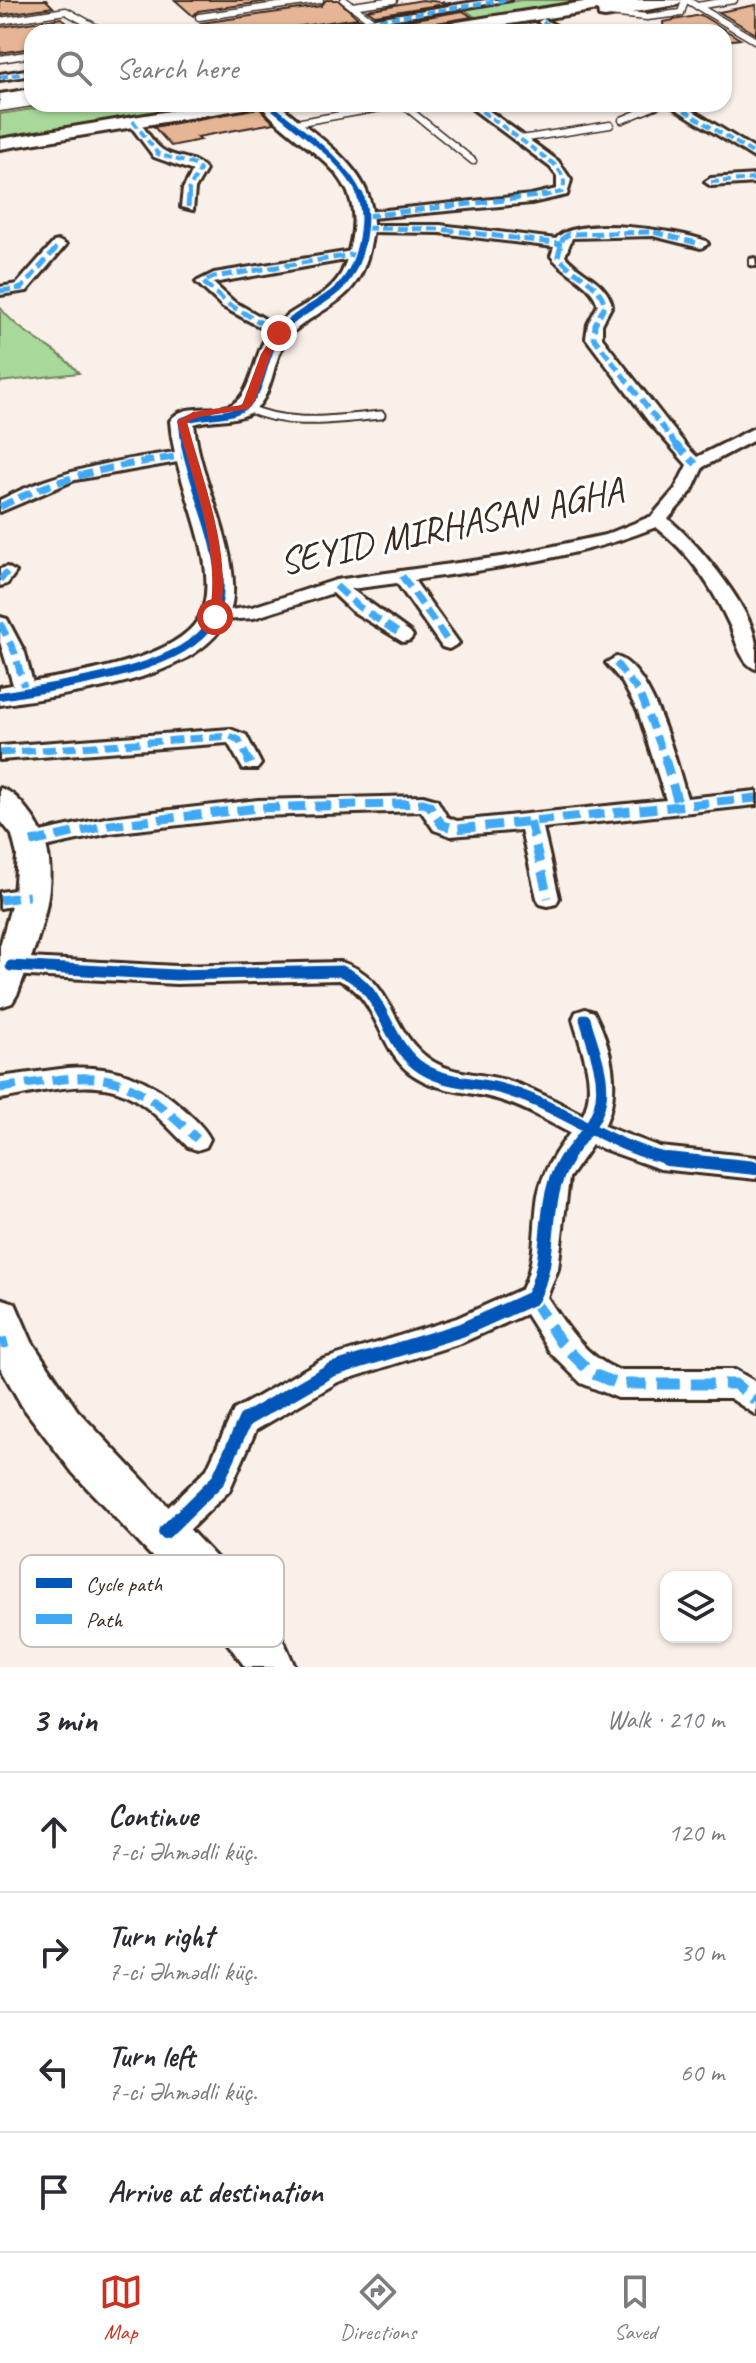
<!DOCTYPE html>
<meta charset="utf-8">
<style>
:root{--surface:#fff;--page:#f7f7f7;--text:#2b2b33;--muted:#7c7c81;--line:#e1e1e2;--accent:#c8321e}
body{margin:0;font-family:Caveat,sans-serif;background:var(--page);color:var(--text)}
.controls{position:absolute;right:24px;bottom:24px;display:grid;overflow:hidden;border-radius:16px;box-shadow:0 2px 6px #0004}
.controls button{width:72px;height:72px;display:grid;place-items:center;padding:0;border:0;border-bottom:2px solid var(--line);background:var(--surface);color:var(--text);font:40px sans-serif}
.stop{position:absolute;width:24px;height:24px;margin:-18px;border:6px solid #c8321e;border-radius:50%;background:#fff}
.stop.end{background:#c8321e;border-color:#fff;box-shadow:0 2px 8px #0008}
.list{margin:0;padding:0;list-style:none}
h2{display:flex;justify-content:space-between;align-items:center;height:104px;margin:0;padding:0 32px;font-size:34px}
h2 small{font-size:26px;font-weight:400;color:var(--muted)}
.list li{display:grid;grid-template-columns:52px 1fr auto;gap:24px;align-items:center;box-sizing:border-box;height:120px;padding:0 32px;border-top:2px solid var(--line)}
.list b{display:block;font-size:30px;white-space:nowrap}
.list p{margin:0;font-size:26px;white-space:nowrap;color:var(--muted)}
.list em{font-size:26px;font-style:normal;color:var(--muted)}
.icon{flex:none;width:44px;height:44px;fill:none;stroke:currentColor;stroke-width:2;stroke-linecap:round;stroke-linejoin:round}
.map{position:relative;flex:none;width:756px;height:1667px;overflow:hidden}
.search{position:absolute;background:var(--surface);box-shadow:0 2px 6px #0004;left:24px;right:24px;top:24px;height:88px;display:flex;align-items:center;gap:20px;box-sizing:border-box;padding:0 28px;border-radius:24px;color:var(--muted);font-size:30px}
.sheet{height:584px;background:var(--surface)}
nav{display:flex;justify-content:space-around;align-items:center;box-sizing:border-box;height:112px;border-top:2px solid var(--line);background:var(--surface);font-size:22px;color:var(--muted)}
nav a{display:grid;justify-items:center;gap:4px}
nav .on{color:var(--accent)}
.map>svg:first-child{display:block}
.green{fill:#a8d99a;stroke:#72825c;stroke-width:2}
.building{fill:#e5b596;stroke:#3b2a1e;stroke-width:2}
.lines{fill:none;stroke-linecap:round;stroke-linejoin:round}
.lane-far1-casing{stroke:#3b2a1e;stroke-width:9}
.lane-casing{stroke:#3b2a1e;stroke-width:11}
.street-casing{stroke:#3b2a1e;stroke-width:6}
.secondary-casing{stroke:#3b2a1e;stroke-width:6}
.primary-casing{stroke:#3b2a1e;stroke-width:6}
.lane-far1{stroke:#fff;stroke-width:6}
.lane{stroke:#fff;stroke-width:7}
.street{fill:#fff;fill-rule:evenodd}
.secondary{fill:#fff;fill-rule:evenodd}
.primary{fill:#fff;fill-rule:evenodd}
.quiet-far4{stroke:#3fa9f5;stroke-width:4;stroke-dasharray:8 4;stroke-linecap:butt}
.quiet-far3{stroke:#3fa9f5;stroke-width:5;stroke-dasharray:11 5;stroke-linecap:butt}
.quiet-far2{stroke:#3fa9f5;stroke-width:7;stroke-dasharray:14 7;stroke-linecap:butt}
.quiet-far1{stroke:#3fa9f5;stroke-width:9;stroke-dasharray:17 9;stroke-linecap:butt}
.quiet{stroke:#3fa9f5;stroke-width:11;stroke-dasharray:22 11;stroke-linecap:butt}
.cycleway-far4-casing{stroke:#fff;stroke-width:8}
.cycleway-far3-casing{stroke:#fff;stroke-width:10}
.cycleway-far2-casing{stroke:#fff;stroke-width:12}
.cycleway-far1-casing{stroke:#fff;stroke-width:16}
.cycleway-casing{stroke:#fff;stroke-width:19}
.cycleway-far4{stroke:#0057b8;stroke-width:5}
.cycleway-far3{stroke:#0057b8;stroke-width:7}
.cycleway-far2{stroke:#0057b8;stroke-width:8}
.cycleway-far1{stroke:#0057b8;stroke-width:11}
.cycleway{stroke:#0057b8;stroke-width:14}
.route{fill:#c8321e}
.labels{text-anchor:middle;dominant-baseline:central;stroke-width:6;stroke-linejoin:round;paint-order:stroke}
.street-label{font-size:38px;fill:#3b2a1e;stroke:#fff}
.key{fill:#fff;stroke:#c4bfbc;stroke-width:2}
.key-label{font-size:22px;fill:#3b2a1e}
</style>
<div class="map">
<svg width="756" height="1667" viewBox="0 0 756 1667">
<rect width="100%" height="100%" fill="#faf0ea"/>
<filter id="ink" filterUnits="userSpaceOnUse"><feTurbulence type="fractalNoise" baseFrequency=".0125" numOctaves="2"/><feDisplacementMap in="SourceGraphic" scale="16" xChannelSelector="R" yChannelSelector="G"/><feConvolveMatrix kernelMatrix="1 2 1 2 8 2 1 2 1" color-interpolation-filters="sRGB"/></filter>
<g filter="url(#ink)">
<g class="green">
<path d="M521 0H596L478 19 464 9Z"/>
<path d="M65 104H210L0 138V114Z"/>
<path d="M0 307C21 336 56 346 79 373L0 382Z"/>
</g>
<g class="building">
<path d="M0 0H46L53 7 0 15Z"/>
<path d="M175 0H277L198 11 193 16Z"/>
<path d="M326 0H338L358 18 259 32H211L201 23 321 6Z"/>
<path d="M422 0 451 3 375 15 367 10Z"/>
<path d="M756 5V34L719 12Z"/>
<path d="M463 11 472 17 394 30 386 24Z"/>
<path d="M701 15 740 39 724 41V32H664L663 22Z"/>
<path d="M62 18 72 29 32 32V48L0 53V27Z"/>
<path d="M259 108 274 123 197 137 201 140 171 146 154 127Z"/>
</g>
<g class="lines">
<defs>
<g id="lane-far1">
<path d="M344 0 387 32"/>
<path d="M687 0 756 41"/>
<path d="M352 6 394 0"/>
<path d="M697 6 734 0"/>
<path d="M609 13 647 17 681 13 685 0"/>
<path d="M199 17 320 0"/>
<path d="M0 21 66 11 104 32"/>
<path d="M0 59 32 54"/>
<path d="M0 108 32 103"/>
<path d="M622 120 660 104"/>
<path d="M290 124 402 104 473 161"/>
<path d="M521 139 610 125"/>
</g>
<path id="lane" d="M245 407C288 428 335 419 381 415"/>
<g id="street">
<path d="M486 0H511L317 32H291Z"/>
<path d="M543 19 564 30 565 32C554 32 546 30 538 22Z"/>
<path d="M32 69V75L0 80V74Z"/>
<path d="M466 104H480L558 161 571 180 567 195 531 203 361 219 359 216 366 212 531 195 557 189V176L550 167Z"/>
<path d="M668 104H682L756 150V159Z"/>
<path d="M129 118H137C145 129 155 147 166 152 180 159 196 157 206 170L195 189 193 210 181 207 183 189 193 171 154 157 127 121Z"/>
<path d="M756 175V183L711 186 705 182 711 178Z"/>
<path d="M364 225H440L556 239C574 215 679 230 706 241L708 244 701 248 653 236 572 238 565 256C581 275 605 279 612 305L602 324V338L687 447 697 457 756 427V439L703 467 692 491 668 519C697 542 752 607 756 644 756 652 756 661 756 669 742 665 736 641 731 628 713 588 691 554 656 527 579 558 496 568 414 580L459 643 449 649 442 647 397 583 351 589 410 632 413 636 410 640 403 642 352 611 333 593 254 618 208 621 206 617 208 613 252 607 336 580 508 556 605 535 652 516 675 489 687 465 649 422 586 338 588 324 598 305C591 281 565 275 551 256L554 247 440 233 369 232 364 231Z"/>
<path d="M59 241 66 245 27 291 0 295V287L17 284 54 242Z"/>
<path d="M358 250 363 251V257L213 283 233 301 284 330 286 333 279 337 223 307 196 282 214 273Z"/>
<path d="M755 258 756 266 750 265V259Z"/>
<path d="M189 450 197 455 195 459 75 480 0 512V500C60 469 123 459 189 450Z"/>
<path d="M7 567 16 572 7 584 0 586V569Z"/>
<path d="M0 617 7 619 25 653 35 691 32 696H18L15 691 0 642Z"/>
<path d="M616 657C652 666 677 765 687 798L756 791V805L543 828 559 898 556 904 548 906 540 904 537 898 521 830 451 836 434 830 421 811 258 816 110 833 31 850 23 848 20 842 23 836 31 834 110 817 258 800 423 796 437 800 447 817 457 821 666 800 638 711 622 682 606 663Z"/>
<path d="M230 729 246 735 261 764 257 769H243L228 743 0 760V746Z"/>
<path d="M29 888 37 890 40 896 37 902 0 908V892Z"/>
<path d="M11 957 176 966 341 962C393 978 388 1025 424 1055 447 1075 477 1072 505 1080 532 1088 558 1102 583 1115 598 1084 581 1049 573 1019L576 1012 585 1009 594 1012C611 1045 622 1091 604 1126L660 1147 756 1157V1179L660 1169 592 1145 569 1178 558 1269 547 1297C566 1326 585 1356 618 1370H735L756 1382V1415L730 1398H618L581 1383 550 1352 526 1314 461 1343 338 1382 256 1430 229 1491 176 1543 165 1548 154 1543 149 1532 154 1521 207 1469 234 1410 321 1360 457 1318 522 1289C537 1260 533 1226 538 1195 543 1171 555 1152 570 1133 548 1122 527 1108 503 1101 471 1090 438 1094 409 1072 379 1049 376 995 339 980L176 984 11 975 3 972 0 968 3 960Z"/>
<path d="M68 1068C115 1065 150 1078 185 1110 194 1119 204 1127 210 1139L206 1147 197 1150 188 1147C169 1128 150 1106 125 1094 88 1077 38 1093 0 1099V1077Z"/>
</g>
<g id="secondary">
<path d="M212 104H252L243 109 0 149V139Z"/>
<path d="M260 104H279C323 143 385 174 371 242 367 261 362 277 349 291 332 309 307 317 290 335 270 356 276 400 248 414 231 422 211 418 194 424 199 473 224 517 231 565 234 583 235 603 227 619 194 683 64 694 0 705V687C49 678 173 665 199 618 209 601 207 576 204 558 195 511 174 469 170 421 185 399 221 417 238 400 254 384 255 348 272 329 291 307 323 301 339 277 346 267 348 254 351 242 368 167 298 152 260 104Z"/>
<path d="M0 788C13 792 19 800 28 811 72 863 39 937 18 993L12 1003 0 1007V946L14 895 17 855 12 835 0 820Z"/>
<path d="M0 1298 15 1303 32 1342 77 1410 259 1603 282 1637 295 1667H245L207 1615 73 1473 22 1406 0 1367Z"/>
</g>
<g id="primary">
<path d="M596 0H684L676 5 605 17 599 16 598 10 459 32H417L426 27Z"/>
<path d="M32 89V101L0 106V94Z"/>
</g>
</defs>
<use href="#lane-far1" class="lane-far1-casing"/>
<use href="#lane" class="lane-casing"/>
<use href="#street" class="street-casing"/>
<use href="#secondary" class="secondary-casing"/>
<use href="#primary" class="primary-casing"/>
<use href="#lane-far1" class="lane-far1"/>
<use href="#lane" class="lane"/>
<use href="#street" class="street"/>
<use href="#secondary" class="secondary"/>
<use href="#primary" class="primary"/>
<g class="quiet-far4">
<path d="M543 22 560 32"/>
<path d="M296 32 506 0"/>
<path d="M0 77 32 72"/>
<path d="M472 104 554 164C562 173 567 180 562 192L539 197"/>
<path d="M674 104 756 155"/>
<path d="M133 121 158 154 195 165 200 170 189 189V197"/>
<path d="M711 182 756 179"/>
</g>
<g class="quiet-far3">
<path d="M188 207 189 195"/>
<path d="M366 216 547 195"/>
<path d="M364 228 440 229 562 244"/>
<path d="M0 291 22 288 59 245"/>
<path d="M279 333 228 304 203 282 214 277 358 254"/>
<path d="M677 446 594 338 595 324 605 305C598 279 573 276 558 256L563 238 569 234 653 232 701 244"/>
</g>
<g class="quiet-far2">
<path d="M675 444 696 464"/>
<path d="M0 507C61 475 122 464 189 455"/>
<path d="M402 576 449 643"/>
<path d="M0 580 7 572"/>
<path d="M336 586 359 607 403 636"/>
<path d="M0 623 15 653 25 691"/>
<path d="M616 663 640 694 666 761"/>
<path d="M0 753 230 736 239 740 249 761"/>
</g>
<g class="quiet-far1">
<path d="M248 759 250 764"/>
<path d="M665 759 679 806"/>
<path d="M530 821 548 898"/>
<path d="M31 842 110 825 258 808 423 803 429 805 442 825 457 829 756 798"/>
<path d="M0 900 29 896"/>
<path d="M0 1088C102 1073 119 1064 197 1139"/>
</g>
<g class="quiet">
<path d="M532 1298 560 1342 591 1373 618 1384H735L756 1401"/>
<path d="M0 1344 8 1342"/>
</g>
<defs>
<path id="cycleway-far4" d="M269 104C300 132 344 158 361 197"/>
<path id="cycleway-far3" d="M185 446 182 421C202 412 231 419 247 404 264 388 263 356 277 337 308 295 347 308 361 244 364 227 366 212 360 195"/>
<path id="cycleway-far2" d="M0 696C54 686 180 673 211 623 220 607 221 587 219 569 214 526 193 486 185 444"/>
<g id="cycleway-far1">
<path d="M11 966 176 975 341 971C383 987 384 1038 416 1064 440 1083 469 1081 498 1088 562 1104 609 1150 679 1161"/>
<path d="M564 1161C574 1147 586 1134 594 1119 612 1088 594 1051 585 1019"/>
</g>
<g id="cycleway">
<path d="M667 1159 756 1168"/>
<path d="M165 1532 218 1480 245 1420 331 1370 461 1330 532 1298C555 1254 539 1201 566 1159"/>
</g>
</defs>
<use href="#cycleway-far4" class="cycleway-far4-casing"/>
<use href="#cycleway-far3" class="cycleway-far3-casing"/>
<use href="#cycleway-far2" class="cycleway-far2-casing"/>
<use href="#cycleway-far1" class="cycleway-far1-casing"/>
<use href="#cycleway" class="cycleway-casing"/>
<use href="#cycleway-far4" class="cycleway-far4"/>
<use href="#cycleway-far3" class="cycleway-far3"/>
<use href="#cycleway-far2" class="cycleway-far2"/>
<use href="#cycleway-far1" class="cycleway-far1"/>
<use href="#cycleway" class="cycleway"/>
</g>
</g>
<path class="route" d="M276 331 284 333 271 354 255 401 248 409 199 417 187 422C204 485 232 552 220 617L215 620 209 617C222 551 193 484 177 421L193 412 242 405 261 354Z"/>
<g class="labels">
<g class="street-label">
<text transform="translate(451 526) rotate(-12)">SEYID MIRHASAN AGHA</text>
</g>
</g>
<rect x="20" y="1555" width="264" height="92" rx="12" class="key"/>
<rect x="36" y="1578" width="36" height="10" fill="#0057b8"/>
<rect x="36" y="1614" width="36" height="10" fill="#3fa9f5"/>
<g class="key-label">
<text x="86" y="1591">Cycle path</text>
<text x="86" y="1627">Path</text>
</g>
</svg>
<div class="controls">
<button><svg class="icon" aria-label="layers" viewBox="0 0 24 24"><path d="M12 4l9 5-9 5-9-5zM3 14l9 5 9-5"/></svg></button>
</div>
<div class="stop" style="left:215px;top:617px"></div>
<div class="stop end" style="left:279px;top:333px"></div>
<div class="search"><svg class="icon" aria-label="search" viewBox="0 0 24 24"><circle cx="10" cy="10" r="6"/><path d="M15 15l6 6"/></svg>Search here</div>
</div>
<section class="sheet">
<h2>3 min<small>Walk · 210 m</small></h2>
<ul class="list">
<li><svg class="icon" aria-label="ahead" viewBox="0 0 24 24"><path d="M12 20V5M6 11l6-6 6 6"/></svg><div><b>Continue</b><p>7-ci Əhmədli küç.</p></div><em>120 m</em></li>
<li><svg class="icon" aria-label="right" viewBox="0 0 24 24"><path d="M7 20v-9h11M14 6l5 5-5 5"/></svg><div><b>Turn right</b><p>7-ci Əhmədli küç.</p></div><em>30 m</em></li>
<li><svg class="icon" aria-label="left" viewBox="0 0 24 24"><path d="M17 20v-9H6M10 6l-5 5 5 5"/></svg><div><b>Turn left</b><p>7-ci Əhmədli küç.</p></div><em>60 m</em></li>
<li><svg class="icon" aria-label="arrive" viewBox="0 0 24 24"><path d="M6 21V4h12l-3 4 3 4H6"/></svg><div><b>Arrive at destination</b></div></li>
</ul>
</section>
<nav>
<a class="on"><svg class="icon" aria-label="map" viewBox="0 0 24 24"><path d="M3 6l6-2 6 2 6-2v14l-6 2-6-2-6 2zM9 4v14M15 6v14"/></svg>Map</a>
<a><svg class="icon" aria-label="directions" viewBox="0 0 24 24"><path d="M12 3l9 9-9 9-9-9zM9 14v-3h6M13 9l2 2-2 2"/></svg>Directions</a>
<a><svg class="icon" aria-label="saved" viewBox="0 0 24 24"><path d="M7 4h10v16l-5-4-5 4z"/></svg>Saved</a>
</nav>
